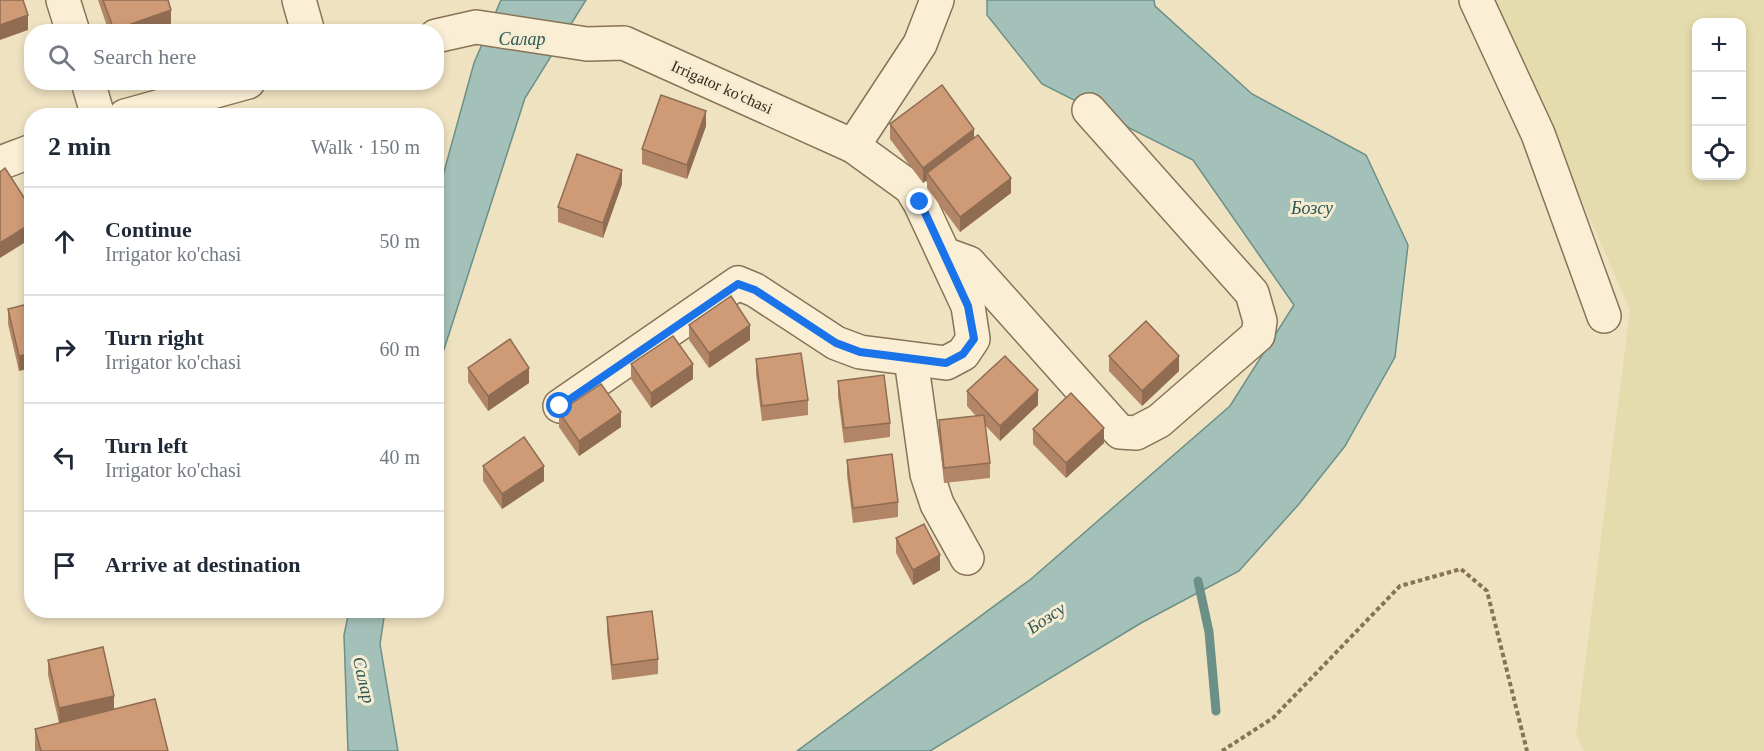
<!DOCTYPE html>
<meta charset="utf-8">
<style>
:root{--surface:#fff;--page:#f6f6f7;--text:#1f2937;--muted:#747a83;--line:#e0e1e3}
body{margin:0;font-family:"Times New Roman",serif;background:var(--page);color:var(--text)}
.controls{position:absolute;right:18px;top:18px;display:grid;overflow:hidden;border-radius:12px;box-shadow:0 3px 9px #0003}
.controls button{width:54px;height:54px;display:grid;place-items:center;padding:0;border:0;border-bottom:2px solid var(--line);background:var(--surface);color:var(--text);font:30px sans-serif}
.stop{position:absolute;width:18px;height:18px;margin:-14px;border:4px solid #1a73e8;border-radius:50%;background:#fff}
.stop.end{background:#1a73e8;border-color:#fff;box-shadow:0 2px 6px #0008}
.list{margin:0;padding:0;list-style:none}
h2{display:flex;justify-content:space-between;align-items:center;height:78px;margin:0;padding:0 24px;font-size:26px}
h2 small{font-size:20px;font-weight:400;color:var(--muted)}
.list li{display:grid;grid-template-columns:39px 1fr auto;gap:18px;align-items:center;box-sizing:border-box;height:108px;padding:0 24px;border-top:2px solid var(--line)}
.list b{display:block;font-size:22px;white-space:nowrap}
.list p{margin:0;font-size:20px;white-space:nowrap;color:var(--muted)}
.list em{font-size:20px;font-style:normal;color:var(--muted)}
.icon{flex:none;width:33px;height:33px;fill:none;stroke:currentColor;stroke-width:2;stroke-linecap:round;stroke-linejoin:round}
.map{position:relative;flex:none;width:1764px;height:751px;overflow:hidden}
.search{position:absolute;background:var(--surface);box-shadow:0 3px 9px #0003;left:24px;top:24px;width:420px;height:66px;display:flex;align-items:center;gap:15px;box-sizing:border-box;padding:0 21px;border-radius:24px;color:var(--muted);font-size:22px}
.panel{position:absolute;background:var(--surface);box-shadow:0 3px 9px #0003;left:24px;top:108px;width:420px;height:510px;border-radius:24px}
.map>svg:first-child{display:block}
.farmland{fill:#e5dcae;fill-rule:evenodd}
.water{fill:#a4c1b9;stroke:#6b9087;stroke-width:1.5}
.lines{fill:none;stroke-linecap:round;stroke-linejoin:round}
.stream{stroke:#6b9087;stroke-width:9}
.minor-casing{stroke:#897358;stroke-width:36}
.path{stroke:#897358;stroke-width:4;stroke-dasharray:4.5 3;stroke-linecap:butt}
.minor{stroke:#faefd5;stroke-width:33}
.wall{fill:#b18565}
.shaded-wall{fill:#906c53}
.building{fill:#ce9b76;stroke:#906c53;stroke-width:1.5}
.route{stroke:#1a73e8;stroke-width:8}
.labels{text-anchor:middle;dominant-baseline:central;stroke-width:6;stroke-linejoin:round;paint-order:stroke}
.street-label{font-size:16px;fill:#382a1d;stroke:#f6ecd1}
.water-label{font-size:18px;font-style:italic;fill:#2c5956;stroke:#f6ecd1}
</style>
<div class="map">
<svg width="1764" height="751" viewBox="0 0 1764 751">
<rect width="100%" height="100%" fill="#efe2c1"/>
<path class="farmland" d="M1494 0H1764V751H1584L1576 735 1630 310ZM1696 22H1742V176H1696Z"/>
<g class="water">
<path d="M501 0H586L525 98 437 371V197L474 63Z"/>
<path d="M987 0H1154L1155 6 1252 94 1366 155 1408 245 1395 357 1345 446 1299 504 1239 571 1141 623 930 751H797L1031 579 1230 406 1294 305 1193 160 1042 84 987 15Z"/>
<path d="M349 611H385L380 644 398 751H348L344 635Z"/>
</g>
<g class="lines">
<path class="stream" d="M1198 581 1209 632 1216 711"/>
<defs>
<g id="minor">
<path d="M63 0 73 32"/>
<path d="M299 0 308 32"/>
<path d="M1476 0 1538 134 1604 316"/>
<path d="M436 36 476 27 587 44 624 43 853 146 911 188 920 203 968 306 973 339 963 354 946 363 860 352 836 343 755 290 738 283 560 406"/>
<path d="M88 82 98 116"/>
<path d="M125 116 248 82"/>
<path d="M853 146 920 44 937 0"/>
<path d="M0 163 32 151"/>
<path d="M944 254 969 263 1120 432 1136 433 1159 421 1258 335 1260 321 1252 293 1089 110"/>
<path d="M911 359 927 474 937 504 967 558"/>
</g>
</defs>
<use href="#minor" class="minor-casing"/>
<path class="path" d="M1222 751 1273 718 1400 586 1461 569 1487 591 1527 751"/>
<use href="#minor" class="minor"/>
</g>
<g class="wall">
<path d="M98 0H168L171 25 152 32H109Z"/>
<path d="M890 124 974 138 1011 193 960 232 927 188V180L923 183 890 139Z"/>
<path d="M706 126 687 179 642 164V149Z"/>
<path d="M622 184 603 238 558 222V207Z"/>
<path d="M32 303 19 371 8 324V309Z"/>
<path d="M689 325 750 340 709 368 689 340Z"/>
<path d="M1109 356 1179 371 1142 406 1109 371Z"/>
<path d="M756 359 808 400V415L762 421 756 374Z"/>
<path d="M631 364 693 379 651 408 631 379Z"/>
<path d="M468 368 529 383 488 411 468 382Z"/>
<path d="M838 381 890 423V437L844 443 838 396Z"/>
<path d="M967 391 1038 405 1000 441 985 425 990 463V478L944 483 939 435V420L976 416 967 406Z"/>
<path d="M559 412 621 427 579 456 559 427Z"/>
<path d="M1033 429 1104 443 1066 478 1033 444Z"/>
<path d="M847 460 898 502V517L853 523 847 475Z"/>
<path d="M483 466 544 481 502 509 483 481Z"/>
<path d="M896 538 940 570 913 585 896 553Z"/>
<path d="M607 617 658 659V674L612 680 607 632Z"/>
<path d="M48 660 114 709 168 751H35V729L59 723 48 675Z"/>
</g>
<g class="shaded-wall">
<path d="M171 10V25L152 32H114V30Z"/>
<path d="M28 15V30L0 40V25Z"/>
<path d="M706 111V126L687 179V165Z"/>
<path d="M974 129V144L927 173V180L923 183V168Z"/>
<path d="M622 170V184L603 238V223Z"/>
<path d="M1011 178V193L960 232V217Z"/>
<path d="M32 223V238L0 258V243Z"/>
<path d="M750 325V340L709 368V353Z"/>
<path d="M32 353V368L19 371V356Z"/>
<path d="M1179 356V371L1142 406V391Z"/>
<path d="M693 364V379L651 408V393Z"/>
<path d="M529 368V383L488 411V396Z"/>
<path d="M1038 390V405L1000 441V426Z"/>
<path d="M621 412V427L579 456V441Z"/>
<path d="M1104 428V443L1066 478V463Z"/>
<path d="M544 466V481L502 509V494Z"/>
<path d="M940 555V570L913 585V570Z"/>
<path d="M114 696V711L59 723V708Z"/>
</g>
<g class="building">
<path d="M0 0H23L28 15 0 25Z"/>
<path d="M103 0H168L171 10 114 30Z"/>
<path d="M942 85 974 129 923 168 890 124Z"/>
<path d="M661 95 706 111 687 165 642 149Z"/>
<path d="M397 110 398 116H370Z"/>
<path d="M978 135 1011 178 960 217 927 173Z"/>
<path d="M577 154 622 170 603 223 558 207Z"/>
<path d="M5 168 32 210V223L0 243V172Z"/>
<path d="M731 296 750 325 709 353 689 325Z"/>
<path d="M32 303V353L19 356 8 309Z"/>
<path d="M1146 321 1179 356 1142 391 1109 356Z"/>
<path d="M673 336 693 364 651 393 631 364Z"/>
<path d="M510 339 529 368 488 396 468 368Z"/>
<path d="M801 353 808 400 762 406 756 359Z"/>
<path d="M1005 356 1038 390 1000 426 967 391Z"/>
<path d="M884 375 890 423 844 428 838 381Z"/>
<path d="M601 384 621 412 579 441 559 412Z"/>
<path d="M1071 393 1104 428 1066 463 1033 429Z"/>
<path d="M984 415 990 463 944 468 939 420Z"/>
<path d="M524 437 544 466 502 494 483 466Z"/>
<path d="M892 454 898 502 853 508 847 460Z"/>
<path d="M924 524 940 555 913 570 896 538Z"/>
<path d="M652 611 658 659 612 665 607 617Z"/>
<path d="M103 647 114 696 59 708 48 660Z"/>
<path d="M155 699 168 751H41L35 729Z"/>
</g>
<g class="lines">
<path class="route" d="M560 406 738 284 755 290 836 343 860 352 946 363 963 354 974 339 968 306 920 202"/>
</g>
<g class="labels">
<g class="street-label">
<text transform="translate(722 87) rotate(24)">Irrigator ko'chasi</text>
</g>
<g class="water-label">
<text x="522" y="39">Салар</text>
<text x="1312" y="208">Бозсу</text>
<text transform="translate(1046 618) rotate(-34)">Бозсу</text>
<text transform="translate(364 680) rotate(77)">Салар</text>
</g>
</g>
</svg>
<div class="controls">
<button>+</button>
<button>−</button>
<button><svg class="icon" aria-label="locate" viewBox="0 0 24 24"><circle cx="12" cy="12" r="6"/><path d="M12 2v4M12 18v4M2 12h4M18 12h4"/></svg></button>
</div>
<div class="stop" style="left:560px;top:406px"></div>
<div class="stop end" style="left:920px;top:202px"></div>
<div class="search"><svg class="icon" aria-label="search" viewBox="0 0 24 24"><circle cx="10" cy="10" r="6"/><path d="M15 15l6 6"/></svg>Search here</div>
<section class="panel">
<h2>2 min<small>Walk · 150 m</small></h2>
<ul class="list">
<li><svg class="icon" aria-label="ahead" viewBox="0 0 24 24"><path d="M12 20V5M6 11l6-6 6 6"/></svg><div><b>Continue</b><p>Irrigator ko'chasi</p></div><em>50 m</em></li>
<li><svg class="icon" aria-label="right" viewBox="0 0 24 24"><path d="M7 20v-9h11M14 6l5 5-5 5"/></svg><div><b>Turn right</b><p>Irrigator ko'chasi</p></div><em>60 m</em></li>
<li><svg class="icon" aria-label="left" viewBox="0 0 24 24"><path d="M17 20v-9H6M10 6l-5 5 5 5"/></svg><div><b>Turn left</b><p>Irrigator ko'chasi</p></div><em>40 m</em></li>
<li><svg class="icon" aria-label="arrive" viewBox="0 0 24 24"><path d="M6 21V4h12l-3 4 3 4H6"/></svg><div><b>Arrive at destination</b></div></li>
</ul>
</section>
</div>
